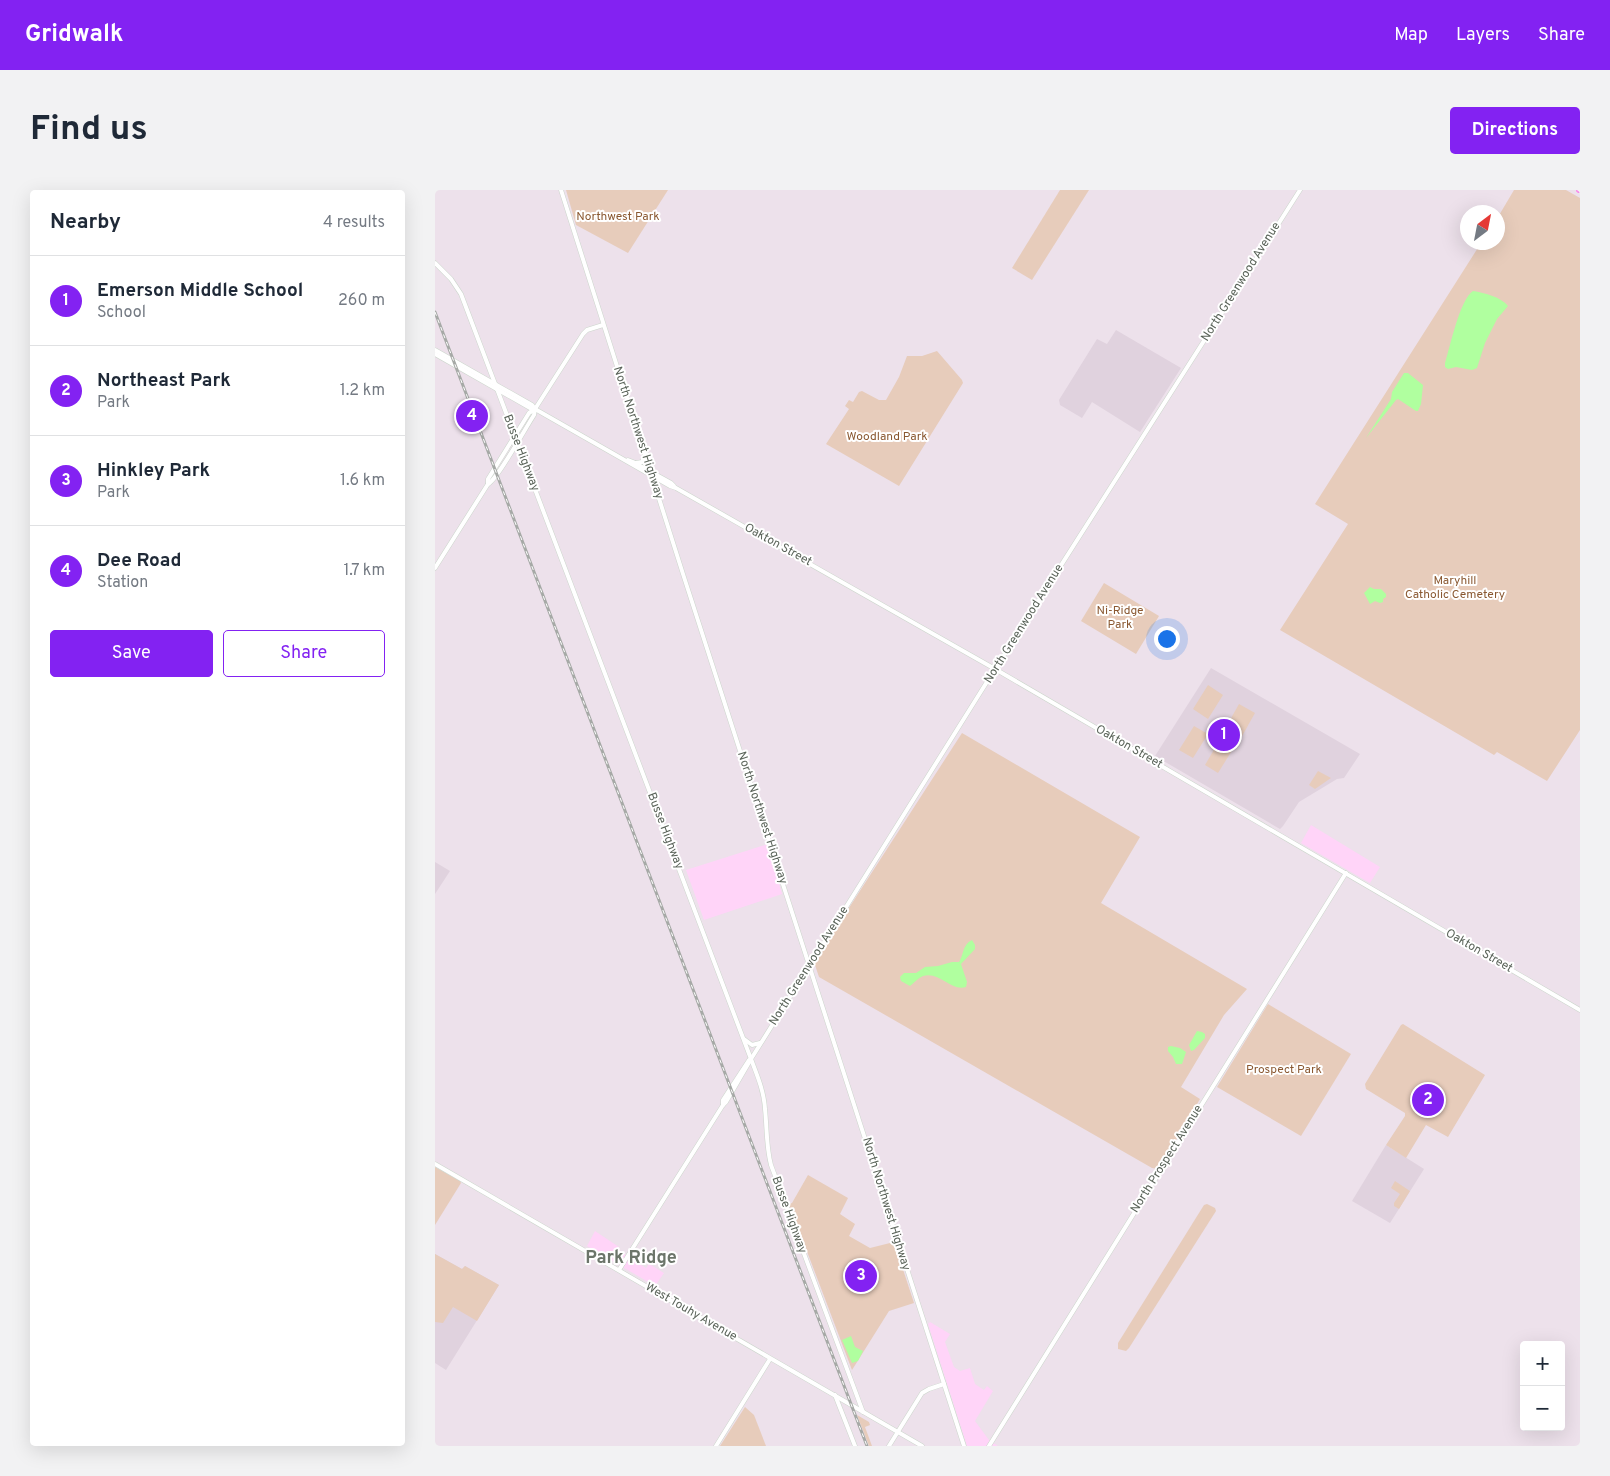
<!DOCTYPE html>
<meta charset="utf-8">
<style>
:root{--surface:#fff;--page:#f2f2f3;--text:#1f2937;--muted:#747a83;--line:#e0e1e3;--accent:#8322f2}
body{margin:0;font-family:Overpass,sans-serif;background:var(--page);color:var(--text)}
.controls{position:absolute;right:15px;bottom:15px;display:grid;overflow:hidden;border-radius:5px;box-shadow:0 5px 20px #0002}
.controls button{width:45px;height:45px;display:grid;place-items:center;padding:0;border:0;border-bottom:1px solid var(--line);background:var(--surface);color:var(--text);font:25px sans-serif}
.compass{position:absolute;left:1025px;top:15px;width:45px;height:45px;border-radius:50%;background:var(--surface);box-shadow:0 5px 20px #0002;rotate:32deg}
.you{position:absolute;left:731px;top:448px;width:18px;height:18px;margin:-12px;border:4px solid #fff;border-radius:50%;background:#1a73e8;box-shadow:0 0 0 8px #1a73e833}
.badge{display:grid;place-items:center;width:32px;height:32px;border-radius:50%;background:var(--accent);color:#fff;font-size:16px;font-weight:700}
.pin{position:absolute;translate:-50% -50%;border:2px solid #fff;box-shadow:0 1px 5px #0006}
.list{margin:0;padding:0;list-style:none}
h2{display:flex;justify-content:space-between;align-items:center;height:65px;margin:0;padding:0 20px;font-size:21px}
h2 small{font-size:16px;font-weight:400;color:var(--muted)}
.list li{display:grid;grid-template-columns:32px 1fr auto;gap:15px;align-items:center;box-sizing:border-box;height:90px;padding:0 20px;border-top:1px solid var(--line)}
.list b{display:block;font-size:19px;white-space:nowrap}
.list p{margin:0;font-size:16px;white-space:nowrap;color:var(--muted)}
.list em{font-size:16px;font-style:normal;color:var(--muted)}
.actions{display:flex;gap:10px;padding:15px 20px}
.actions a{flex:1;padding:11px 0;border:1px solid var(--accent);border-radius:5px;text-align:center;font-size:18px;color:var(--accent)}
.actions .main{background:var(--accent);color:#fff}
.map{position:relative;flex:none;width:1145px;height:1256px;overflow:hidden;border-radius:5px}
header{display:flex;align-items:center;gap:30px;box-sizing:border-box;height:70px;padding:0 25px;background:var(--accent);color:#fff}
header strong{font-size:24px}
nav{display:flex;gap:28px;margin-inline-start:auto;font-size:18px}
.intro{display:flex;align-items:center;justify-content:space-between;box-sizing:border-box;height:120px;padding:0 30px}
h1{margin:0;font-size:35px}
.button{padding:12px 22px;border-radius:5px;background:var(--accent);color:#fff;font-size:18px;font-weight:700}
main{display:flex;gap:30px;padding:0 30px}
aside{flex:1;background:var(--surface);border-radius:5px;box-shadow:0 5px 20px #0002}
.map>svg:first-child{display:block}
.commercial{fill:#ffd4f8}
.education{fill:#e0d2de}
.green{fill:#e7ccbb}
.water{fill:#b0ff9f}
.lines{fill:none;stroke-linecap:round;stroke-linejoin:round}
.secondary-casing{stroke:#ccd6cc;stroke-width:5}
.primary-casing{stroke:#f94ee7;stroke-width:5.5}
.secondary{stroke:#fff;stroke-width:4}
.primary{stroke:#ffa4eb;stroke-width:4.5}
.rail-casing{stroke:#a6a9a6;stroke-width:3}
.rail{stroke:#fff;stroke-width:1;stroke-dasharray:4;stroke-linecap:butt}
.labels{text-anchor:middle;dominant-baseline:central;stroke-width:4;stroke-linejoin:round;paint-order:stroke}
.park-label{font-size:12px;fill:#8a5831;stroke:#fff}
.street-label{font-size:12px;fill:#5a6359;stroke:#fff}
.district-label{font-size:18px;font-weight:bold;fill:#6c756a;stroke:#fff}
</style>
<header>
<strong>Gridwalk</strong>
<nav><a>Map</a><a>Layers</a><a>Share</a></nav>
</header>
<div class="intro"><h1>Find us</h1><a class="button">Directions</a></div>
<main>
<aside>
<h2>Nearby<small>4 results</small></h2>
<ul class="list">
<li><span class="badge">1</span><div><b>Emerson Middle School</b><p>School</p></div><em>260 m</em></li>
<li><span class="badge">2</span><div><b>Northeast Park</b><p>Park</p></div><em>1.2 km</em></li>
<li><span class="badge">3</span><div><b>Hinkley Park</b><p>Park</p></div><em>1.6 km</em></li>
<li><span class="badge">4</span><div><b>Dee Road</b><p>Station</p></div><em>1.7 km</em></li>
</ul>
<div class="actions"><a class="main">Save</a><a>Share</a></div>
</aside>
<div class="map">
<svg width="1145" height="1256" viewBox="0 0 1145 1256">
<rect width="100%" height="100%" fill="#ede1eb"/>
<g class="commercial">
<path d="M876 635 945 677 935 693 866 653Z"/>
<path d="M333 654 347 704 269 730 251 680Z"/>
<path d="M160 1041 184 1057 183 1059 191 1065V1066L211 1078 214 1074 229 1083 220 1096 152 1056Z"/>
<path d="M495 1132 515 1144 510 1152 519 1177 525 1181 535 1178 540 1194 549 1200 552 1196 558 1201 540 1231 554 1250 563 1256H532L493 1134Z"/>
</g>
<g class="education">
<path d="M681 140 746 178 705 242 657 212 647 228 625 215 624 210 662 149 672 154Z"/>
<path d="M776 478 925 564 909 588 902 589 864 612 848 636 845 639 720 566Z"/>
<path d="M0 672 15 681 0 704Z"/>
<path d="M951 955 989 979 955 1033 917 1011Z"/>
<path d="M0 1064 27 1079 30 1076 64 1095 11 1180 0 1173Z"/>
</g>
<g class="green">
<path d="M131 0H233L193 63 141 35Z"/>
<path d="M625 0H654L597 90 577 78Z"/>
<path d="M1079 0H1131L1145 8V540L1112 591 1062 562 1059 565 845 440 913 334 880 314 1046 53 1062 52 1063 27Z"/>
<path d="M502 161 527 190 528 193 464 296 391 254 414 219 410 216 414 210 418 212 424 202 427 201 444 210H451L464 187 472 166H487Z"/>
<path d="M669 393 724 426 701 464 646 431Z"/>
<path d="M773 495 788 505 773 529 758 519Z"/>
<path d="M804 514 820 523 806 548 790 539Z"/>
<path d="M759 536 773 544 758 568 744 560Z"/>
<path d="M527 543 705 647 666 713 812 799 789 825 746 897 765 909 724 979 717 978 384 787 379 772Z"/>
<path d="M784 551 798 559 783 583 770 575Z"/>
<path d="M883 581 896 588 880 599 874 595Z"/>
<path d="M833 814 916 864 866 946 782 897Z"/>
<path d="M968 834 1050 885 1013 947 991 935 971 968 951 955 970 926V923L931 899 930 894 966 835Z"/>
<path d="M0 977 25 991 26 993 0 1035Z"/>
<path d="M373 985 413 1008 405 1024 420 1034 414 1046 435 1058 459 1052 479 1113 454 1121 417 1180 354 1014 357 1013Z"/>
<path d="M960 991 975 1001 964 1019 959 1016V1013L965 1004 956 998Z"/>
<path d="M772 1014 780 1018 781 1021 694 1158 691 1161 683 1159V1153L769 1015Z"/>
<path d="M0 1064 27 1079 30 1076 64 1095 42 1131 18 1117 8 1133 0 1132Z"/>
<path d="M310 1217 319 1225 331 1256H285Z"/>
<path d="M422 1225 434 1232 435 1235 430 1237 437 1256H434Z"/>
</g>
<g class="water">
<path d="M1038 101C1050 103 1066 107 1073 116L1062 129 1050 153 1042 178 1037 180 1021 177 1013 179 1010 177V173C1015 157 1025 109 1038 101Z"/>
<path d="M969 183H973L988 195 986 214 983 221H981L963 209 961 210 931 248 956 209 957 202Z"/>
<path d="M935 397 939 399H946L951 404V407L948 409V412L945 413 940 411 935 414 929 403Z"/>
<path d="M537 750 540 755V759L526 774 532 792 531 797C516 802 505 781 488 786 483 788 479 793 475 796L466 791 465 787 469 783H481L490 777 503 776 517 772H524C529 765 527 755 537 750Z"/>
<path d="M762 841 767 842 770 844V848L759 860 756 861 754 855Z"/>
<path d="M736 856 745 858 751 862 747 874H741L738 867 733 861V857Z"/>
<path d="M416 1146 420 1157 428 1161 423 1171 417 1173 407 1150Z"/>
</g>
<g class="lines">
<defs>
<g id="secondary">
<path d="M126 0 248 384 529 1256"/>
<path d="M0 73 16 89 26 104 316 869C322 885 329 901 330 919 332 937 331 956 336 975L428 1222"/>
<path d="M0 160 97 215 100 219"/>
<path d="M0 164 95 218 100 219 235 296 241 298 560 479 1145 820"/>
<path d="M193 270 198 272 236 293 239 296"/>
<path d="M201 273 207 272 211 264"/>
<path d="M53 294V289L94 223 100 219"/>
<path d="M0 378 53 294C62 290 91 237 99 225L100 219 148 144 152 140 168 135"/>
<path d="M309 849 317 855 325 853"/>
<path d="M288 915V910L314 870"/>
<path d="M0 974 487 1256"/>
<path d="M184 1080 288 915 291 912 316 869 560 479 865 0"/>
<path d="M400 1205 420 1256"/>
<path d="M281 1256 335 1169"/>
<path d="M454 1256 487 1203 494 1199 509 1194"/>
<path d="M554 1256 911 683"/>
</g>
<path id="primary" d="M1144 0H1145"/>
</defs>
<use href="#secondary" class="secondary-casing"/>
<use href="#primary" class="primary-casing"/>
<use href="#secondary" class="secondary"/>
<use href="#primary" class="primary"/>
<defs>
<path id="rail" d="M0 122 432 1256"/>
</defs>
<use href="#rail" class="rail-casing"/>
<use href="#rail" class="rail"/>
</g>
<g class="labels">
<g class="park-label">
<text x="183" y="27">Northwest Park</text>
<text x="452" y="247">Woodland Park</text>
<text x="1020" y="391">Maryhill<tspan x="1020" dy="14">Catholic Cemetery</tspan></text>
<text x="685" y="421">Ni-Ridge<tspan x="685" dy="14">Park</tspan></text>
<text x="849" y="880">Prospect Park</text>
</g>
<g class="street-label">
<text transform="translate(806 92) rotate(-58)">North Greenwood Avenue</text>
<text transform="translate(203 243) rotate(72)">North Northwest Highway</text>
<text transform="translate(86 263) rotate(69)">Busse Highway</text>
<text transform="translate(343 355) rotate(29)">Oakton Street</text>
<text transform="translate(589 434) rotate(-58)">North Greenwood Avenue</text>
<text transform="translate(694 557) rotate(30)">Oakton Street</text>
<text transform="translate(327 628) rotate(72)">North Northwest Highway</text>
<text transform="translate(230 641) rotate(69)">Busse Highway</text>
<text transform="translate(1044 761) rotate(30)">Oakton Street</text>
<text transform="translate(374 776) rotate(-58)">North Greenwood Avenue</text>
<text transform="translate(732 969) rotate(-58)">North Prospect Avenue</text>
<text transform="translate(451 1014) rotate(73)">North Northwest Highway</text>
<text transform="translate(354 1025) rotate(70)">Busse Highway</text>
<text transform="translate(256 1122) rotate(30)">West Touhy Avenue</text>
</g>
<g class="district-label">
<text x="196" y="1068">Park Ridge</text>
</g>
</g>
</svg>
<div class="controls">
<button>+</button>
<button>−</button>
</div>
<svg class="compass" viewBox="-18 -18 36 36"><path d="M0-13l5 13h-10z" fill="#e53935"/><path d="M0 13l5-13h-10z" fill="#747a83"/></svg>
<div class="you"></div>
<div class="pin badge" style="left:789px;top:545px">1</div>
<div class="pin badge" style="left:993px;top:910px">2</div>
<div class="pin badge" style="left:426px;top:1086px">3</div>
<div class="pin badge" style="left:37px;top:226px">4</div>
</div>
</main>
